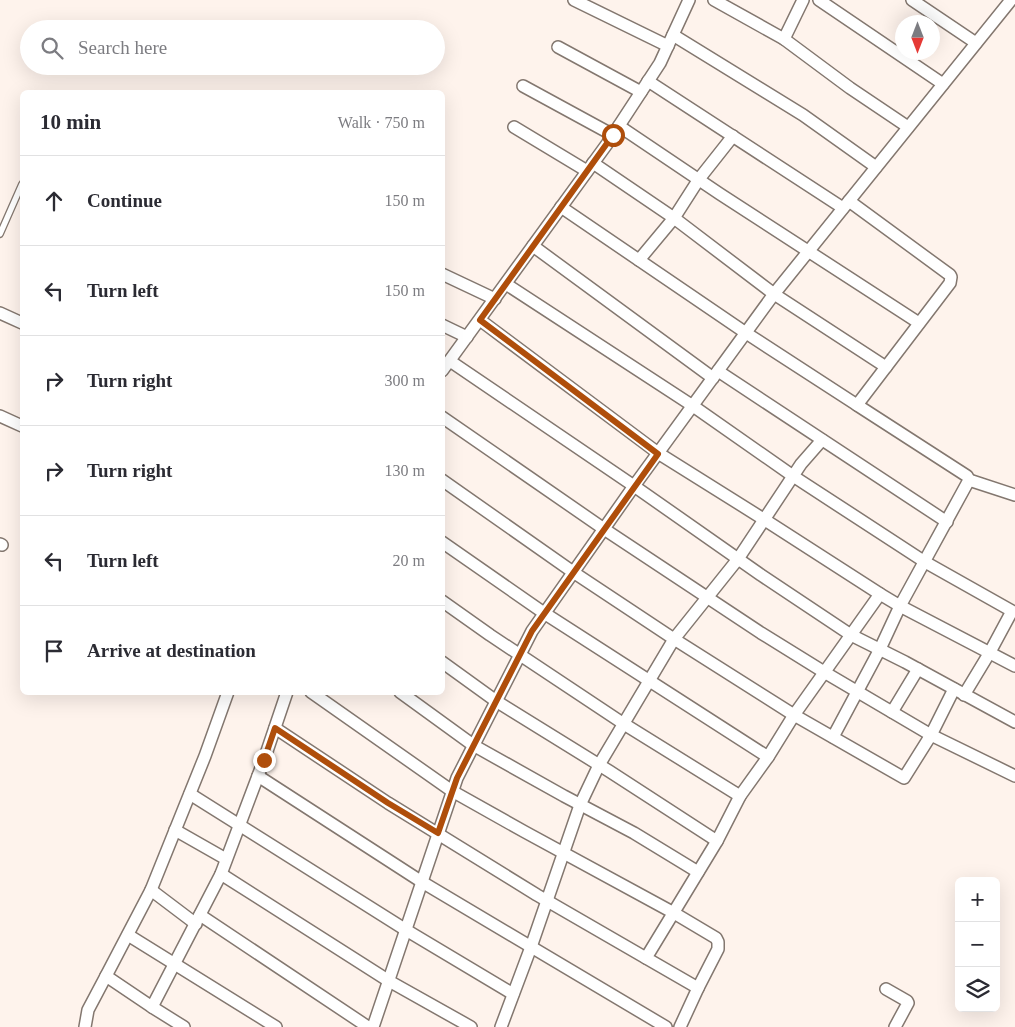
<!DOCTYPE html>
<meta charset="utf-8">
<style>
:root{--surface:#fff;--page:#f7f7f7;--text:#2b2b33;--muted:#7c7c81;--line:#e1e1e2}
body{margin:0;font-family:"Times New Roman",serif;background:var(--page);color:var(--text)}
.controls{position:absolute;right:15px;bottom:15px;display:grid;overflow:hidden;border-radius:8px;box-shadow:0 5px 20px #0002}
.controls button{width:45px;height:45px;display:grid;place-items:center;padding:0;border:0;border-bottom:1px solid var(--line);background:var(--surface);color:var(--text);font:25px sans-serif}
.compass{position:absolute;left:895px;top:15px;width:45px;height:45px;border-radius:50%;background:var(--surface);box-shadow:0 5px 20px #0002;rotate:180deg}
.stop{position:absolute;width:15px;height:15px;margin:-11px;border:4px solid #af4e0b;border-radius:50%;background:#fff}
.stop.end{background:#af4e0b;border-color:#fff;box-shadow:0 1px 5px #0008}
.list{margin:0;padding:0;list-style:none}
h2{display:flex;justify-content:space-between;align-items:center;height:65px;margin:0;padding:0 20px;font-size:21px}
h2 small{font-size:16px;font-weight:400;color:var(--muted)}
.list li{display:grid;grid-template-columns:32px 1fr auto;gap:15px;align-items:center;box-sizing:border-box;height:90px;padding:0 20px;border-top:1px solid var(--line)}
.list b{display:block;font-size:19px;white-space:nowrap}
.list em{font-size:16px;font-style:normal;color:var(--muted)}
.icon{flex:none;width:28px;height:28px;fill:none;stroke:currentColor;stroke-width:2;stroke-linecap:round;stroke-linejoin:round}
.map{position:relative;flex:none;width:1015px;height:1027px;overflow:hidden}
.search{position:absolute;background:var(--surface);box-shadow:0 5px 20px #0002;left:20px;top:20px;width:425px;height:55px;display:flex;align-items:center;gap:12px;box-sizing:border-box;padding:0 18px;border-radius:28px;color:var(--muted);font-size:19px}
.panel{position:absolute;background:var(--surface);box-shadow:0 5px 20px #0002;left:20px;top:90px;width:425px;height:605px;border-radius:8px}
.map>svg:first-child{display:block}
.lines{fill:none;stroke-linecap:round;stroke-linejoin:round}
.service-casing{stroke:#83776f;stroke-width:8}
.minor-casing{stroke:#83776f;stroke-width:14}
.service{stroke:#fff;stroke-width:5.5}
.minor{stroke:#fff;stroke-width:11}
.route{stroke:#af4e0b;stroke-width:6}
</style>
<div class="map">
<svg width="1015" height="1027" viewBox="0 0 1015 1027">
<rect width="100%" height="100%" fill="#fef3ec"/>
<g class="lines">
<defs>
<path id="service" d="M0 234 22 184"/>
<g id="minor">
<path d="M574 0 668 46"/>
<path d="M714 0 784 39 850 88 908 127"/>
<path d="M819 0 943 84"/>
<path d="M912 0 976 43"/>
<path d="M673 35 803 115 876 167"/>
<path d="M784 39 803 0"/>
<path d="M558 47 641 92"/>
<path d="M648 81 843 208"/>
<path d="M523 86 613 135"/>
<path d="M619 126 720 194 919 323"/>
<path d="M514 127 587 171"/>
<path d="M593 163 674 218 774 294 886 367"/>
<path d="M561 207 746 333 857 405"/>
<path d="M533 246 713 378"/>
<path d="M639 260 674 218 699 179 733 136"/>
<path d="M442 274 495 299"/>
<path d="M506 284 693 406 793 476 925 562 1012 611 990 652 964 695"/>
<path d="M0 313 22 323"/>
<path d="M480 320 658 453 765 520 880 594"/>
<path d="M442 325 467 337"/>
<path d="M450 361 634 486 761 575 851 635 905 662 1015 722"/>
<path d="M442 371 607 144 660 63 689 0"/>
<path d="M718 371 947 522"/>
<path d="M0 416 22 426"/>
<path d="M442 417 604 529 761 633 824 672 931 735 1015 776"/>
<path d="M442 480 573 572 674 639 794 715 904 778 931 735 954 689"/>
<path d="M969 480 1015 495"/>
<path d="M442 542 544 613 768 757"/>
<path d="M0 544 2 545"/>
<path d="M442 601 490 635 624 724 740 796"/>
<path d="M442 662 496 701 609 771 717 841"/>
<path d="M311 692 452 791 525 832 674 913 716 938 718 942V949L698 988"/>
<path d="M400 692 473 745 564 796 634 833 698 872"/>
<path d="M892 712 918 669"/>
<path d="M275 728 388 803 537 895 646 958"/>
<path d="M833 737 880 649 900 606 1015 666"/>
<path d="M258 776 422 882 666 1027"/>
<path d="M190 794 406 930 513 994"/>
<path d="M175 830 226 859"/>
<path d="M221 874 389 981 471 1027"/>
<path d="M151 890 196 924"/>
<path d="M200 915 368 1027"/>
<path d="M128 935 276 1027"/>
<path d="M886 989 907 1001 908 1003 895 1027"/>
<path d="M152 1007 221 874 264 760 287 692"/>
<path d="M85 1027 88 1010 106 976"/>
<path d="M184 1027 152 1007 106 976 151 890 205 756 228 692"/>
<path d="M373 1027 457 778 532 631 634 486 774 294 1011 0"/>
<path d="M501 1027 531 947 580 805 599 765 674 639 738 559 801 464 822 440"/>
<path d="M680 1027 698 988 646 958 717 841 740 796 768 757 794 715 880 594 900 606 969 480 967 476 857 405 950 283 951 277 950 275 849 201"/>
</g>
</defs>
<use href="#service" class="service-casing"/>
<use href="#minor" class="minor-casing"/>
<use href="#service" class="service"/>
<use href="#minor" class="minor"/>
</g>
<g class="lines">
<path class="route" d="M264 760 275 728 388 803 438 833 457 778 532 631 658 454 480 320 613 135"/>
</g>
</svg>
<div class="controls">
<button>+</button>
<button>−</button>
<button><svg class="icon" aria-label="layers" viewBox="0 0 24 24"><path d="M12 4l9 5-9 5-9-5zM3 14l9 5 9-5"/></svg></button>
</div>
<svg class="compass" viewBox="-18 -18 36 36"><path d="M0-13l5 13h-10z" fill="#e53935"/><path d="M0 13l5-13h-10z" fill="#7c7c81"/></svg>
<div class="stop" style="left:613px;top:135px"></div>
<div class="stop end" style="left:264px;top:760px"></div>
<div class="search"><svg class="icon" aria-label="search" viewBox="0 0 24 24"><circle cx="10" cy="10" r="6"/><path d="M15 15l6 6"/></svg>Search here</div>
<section class="panel">
<h2>10 min<small>Walk · 750 m</small></h2>
<ul class="list">
<li><svg class="icon" aria-label="ahead" viewBox="0 0 24 24"><path d="M12 20V5M6 11l6-6 6 6"/></svg><div><b>Continue</b></div><em>150 m</em></li>
<li><svg class="icon" aria-label="left" viewBox="0 0 24 24"><path d="M17 20v-9H6M10 6l-5 5 5 5"/></svg><div><b>Turn left</b></div><em>150 m</em></li>
<li><svg class="icon" aria-label="right" viewBox="0 0 24 24"><path d="M7 20v-9h11M14 6l5 5-5 5"/></svg><div><b>Turn right</b></div><em>300 m</em></li>
<li><svg class="icon" aria-label="right" viewBox="0 0 24 24"><path d="M7 20v-9h11M14 6l5 5-5 5"/></svg><div><b>Turn right</b></div><em>130 m</em></li>
<li><svg class="icon" aria-label="left" viewBox="0 0 24 24"><path d="M17 20v-9H6M10 6l-5 5 5 5"/></svg><div><b>Turn left</b></div><em>20 m</em></li>
<li><svg class="icon" aria-label="arrive" viewBox="0 0 24 24"><path d="M6 21V4h12l-3 4 3 4H6"/></svg><div><b>Arrive at destination</b></div></li>
</ul>
</section>
</div>
